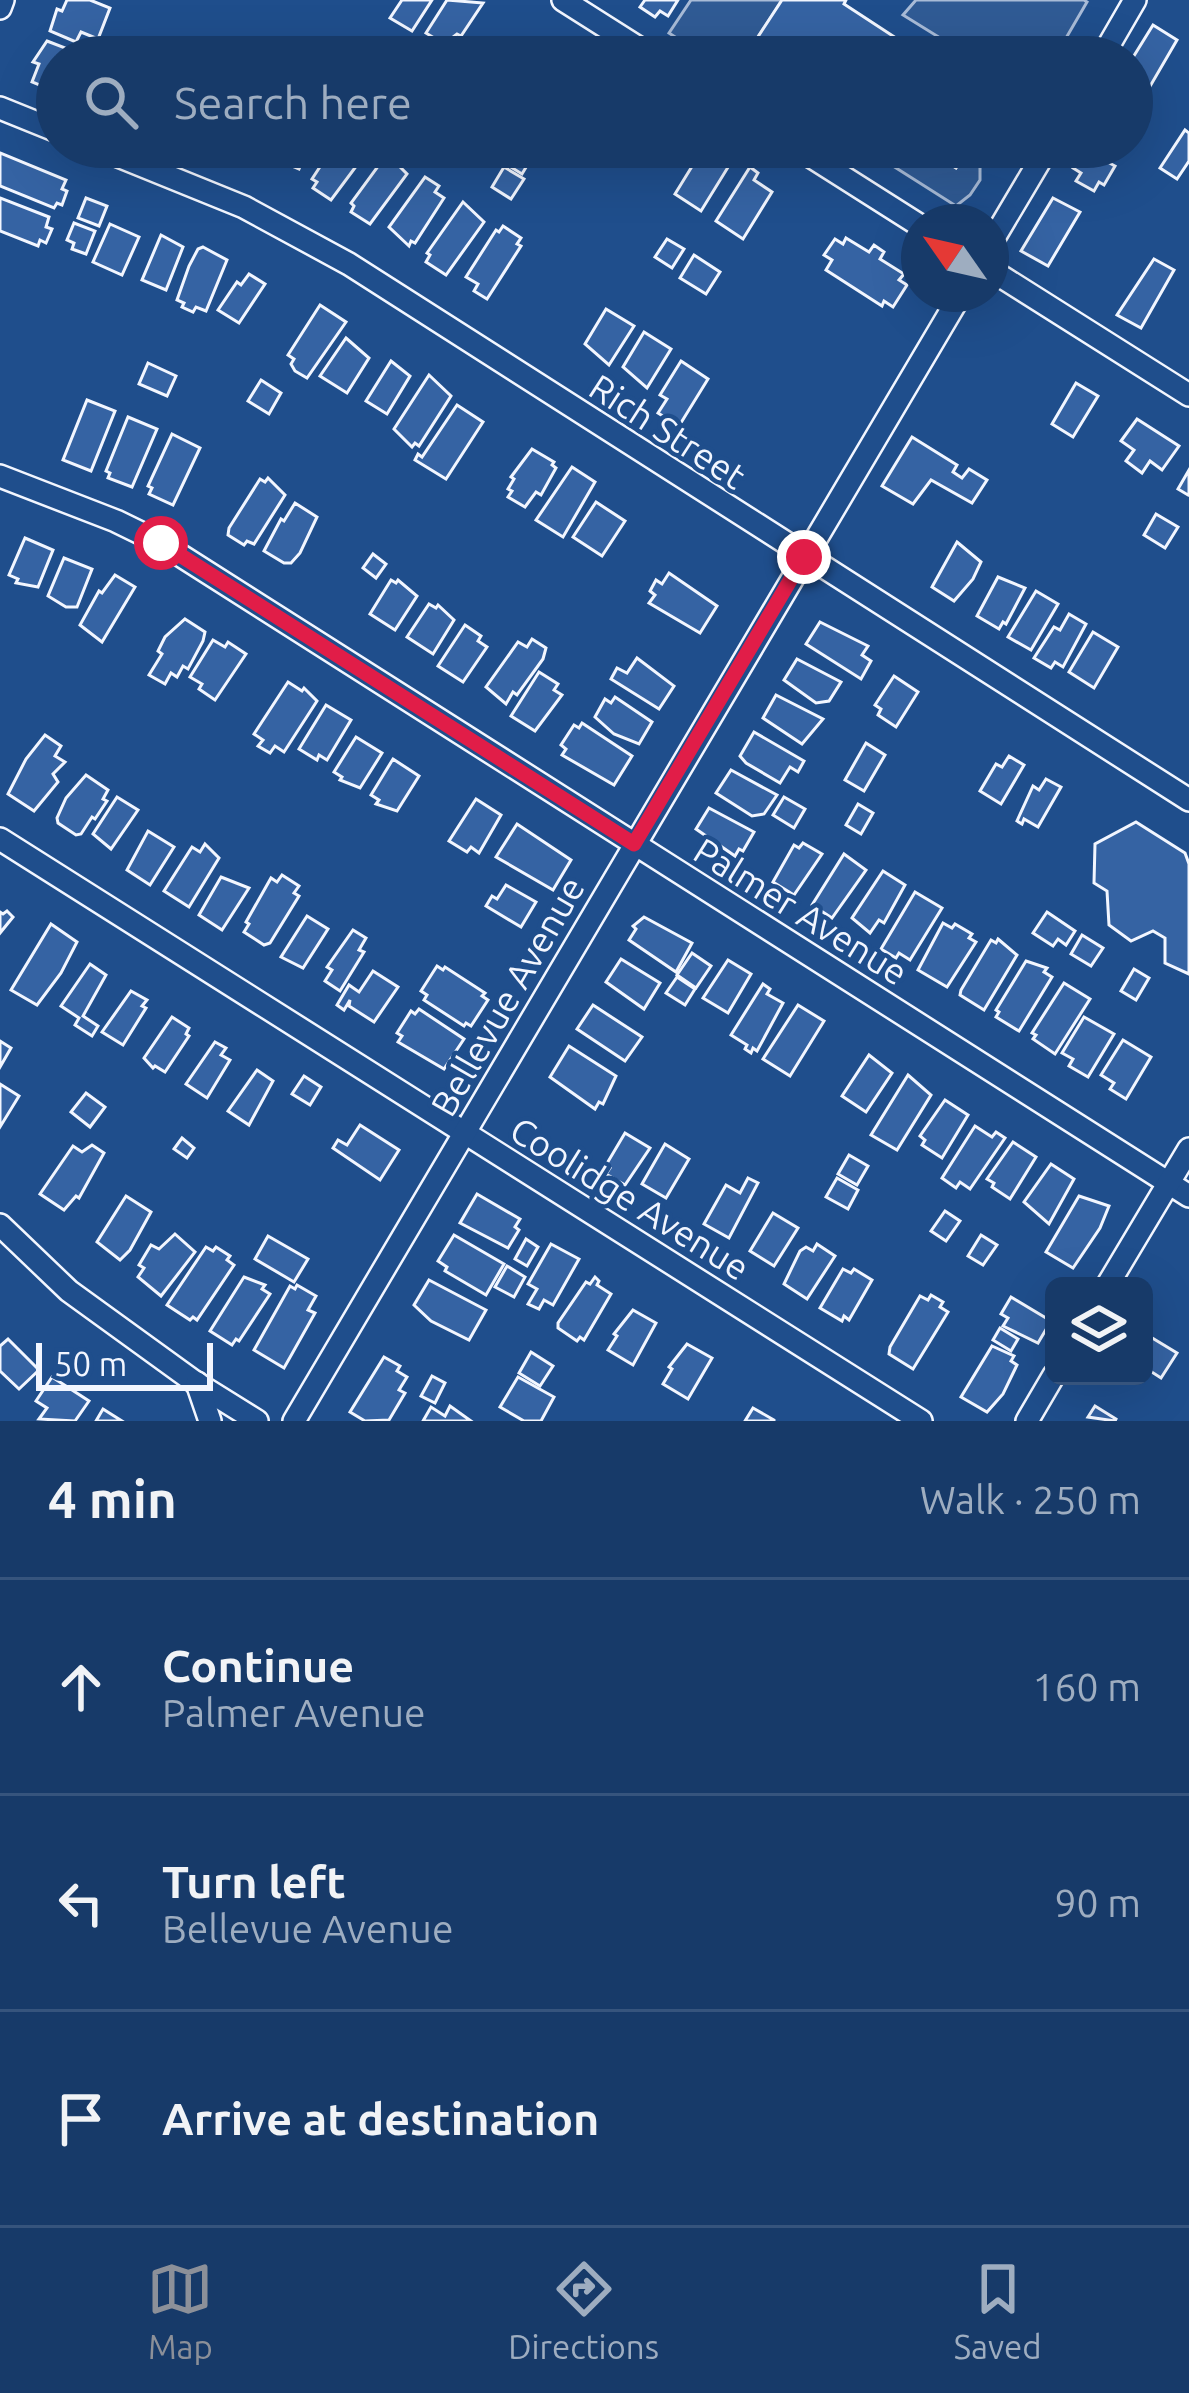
<!DOCTYPE html>
<meta charset="utf-8">
<style>
:root{--surface:#173a69;--page:#244571;--text:#f1f3f6;--muted:#9eadc0;--line:#36547d;--accent:#8c9099}
body{margin:0;font-family:Ubuntu,sans-serif;background:var(--page);color:var(--text)}
.controls{position:absolute;right:36px;bottom:36px;display:grid;overflow:hidden;border-radius:18px;box-shadow:0 12px 48px #0002}
.controls button{width:108px;height:108px;display:grid;place-items:center;padding:0;border:0;border-bottom:3px solid var(--line);background:var(--surface);color:var(--text);font:60px sans-serif}
.compass{position:absolute;left:901px;top:204px;width:108px;height:108px;border-radius:50%;background:var(--surface);box-shadow:0 12px 48px #0002;rotate:304deg}
.scale{position:absolute;left:36px;bottom:30px;width:177px;box-sizing:border-box;padding-left:12px;border:6px solid #f2f6ff;border-top:0;font-size:33px;line-height:42px;white-space:nowrap;color:#f2f6ff;-webkit-text-stroke:9px #1f4e8c;paint-order:stroke}
.stop{position:absolute;width:36px;height:36px;margin:-27px;border:9px solid #e11d48;border-radius:50%;background:#fff}
.stop.end{background:#e11d48;border-color:#fff;box-shadow:0 3px 12px #0008}
.list{margin:0;padding:0;list-style:none}
h2{display:flex;justify-content:space-between;align-items:center;height:156px;margin:0;padding:0 48px;font-size:51px}
h2 small{font-size:39px;font-weight:400;color:var(--muted)}
.list li{display:grid;grid-template-columns:78px 1fr auto;gap:36px;align-items:center;box-sizing:border-box;height:216px;padding:0 48px;border-top:3px solid var(--line)}
.list b{display:block;font-size:45px;white-space:nowrap}
.list p{margin:0;font-size:39px;white-space:nowrap;color:var(--muted)}
.list em{font-size:39px;font-style:normal;color:var(--muted)}
.icon{flex:none;width:66px;height:66px;fill:none;stroke:currentColor;stroke-width:2;stroke-linecap:round;stroke-linejoin:round}
.map{position:relative;flex:none;width:1189px;height:1421px;overflow:hidden}
.search{position:absolute;background:var(--surface);box-shadow:0 12px 48px #0002;left:36px;right:36px;top:36px;height:132px;display:flex;align-items:center;gap:30px;box-sizing:border-box;padding:0 42px;border-radius:66px;color:var(--muted);font-size:45px}
.sheet{height:804px;background:var(--surface)}
nav{display:flex;justify-content:space-around;align-items:center;box-sizing:border-box;height:168px;border-top:3px solid var(--line);background:var(--surface);font-size:33px;color:var(--muted)}
nav a{display:grid;justify-items:center;gap:6px}
nav .on{color:var(--accent)}
.map>svg:first-child{display:block}
.built{fill:#305b95;stroke:#a8bbd7;stroke-width:3}
.building{fill:#3563a3;stroke:#f2f6ff;stroke-width:3}
.lines{fill:none;stroke-linecap:round;stroke-linejoin:round}
.minor-casing{stroke:#f2f6ff;stroke-width:26}
.minor{stroke:#1f4e8c;stroke-width:21}
.route{stroke:#e11d48;stroke-width:15}
.labels{text-anchor:middle;dominant-baseline:central;stroke-width:9;stroke-linejoin:round;paint-order:stroke}
.street-label{font-size:36px;fill:#f2f6ff;stroke:#1f4e8c}
</style>
<div class="map">
<svg width="1189" height="1421" viewBox="0 0 1189 1421">
<rect width="100%" height="100%" fill="#1f4e8c"/>
<g class="built">
<path d="M691 0H782L745 57H706L669 33Z"/>
<path d="M916 0H1084L1087 2 1055 57H954L958 49 903 15Z"/>
<path d="M863 147H923L956 168 963 156 980 167V180L970 195 956 206Z"/>
</g>
<g class="building">
<path d="M67 0H90L110 8 98 39 81 32 76 42 50 31 57 9 62 11Z"/>
<path d="M402 0H432L412 31 390 18Z"/>
<path d="M447 0 483 3 461 36 457 34 444 44 426 33Z"/>
<path d="M645 0H678L668 16 660 11 655 17 640 7Z"/>
<path d="M782 0H846L844 4 925 57H762L750 49Z"/>
<path d="M1153 25 1177 40 1145 95 1132 87V59Z"/>
<path d="M530 38 555 52 553 57H519Z"/>
<path d="M47 41 68 49 65 57H57V92L32 82 39 64 33 62Z"/>
<path d="M1185 130 1189 133V161L1177 179 1160 168Z"/>
<path d="M276 147H308L299 169 271 157Z"/>
<path d="M333 147 369 149 331 200 313 188 317 182 312 179Z"/>
<path d="M510 147H523L534 154 522 174 501 161Z"/>
<path d="M603 147H640L629 164Z"/>
<path d="M704 147 725 152 721 158 730 164 701 211 675 194Z"/>
<path d="M923 147H969L956 168Z"/>
<path d="M1083 149 1115 166 1104 185 1099 182 1094 191 1076 181 1081 173 1073 168Z"/>
<path d="M0 153 66 180 62 189 67 191 62 205 57 203 54 208 0 186Z"/>
<path d="M387 154 407 174 370 224 351 212 354 206 351 203Z"/>
<path d="M504 167 524 179 511 199 492 187Z"/>
<path d="M750 167 758 173 754 180 772 192 743 239 716 221Z"/>
<path d="M425 177 439 186 435 192 444 198 415 243 411 241 409 246 389 227Z"/>
<path d="M0 198 49 217 46 227 52 229 46 243 40 240 38 246 0 231Z"/>
<path d="M86 198 107 206 99 226 78 218Z"/>
<path d="M1053 198 1080 212 1048 266 1021 251Z"/>
<path d="M463 202 484 222 446 275 426 262 430 255 427 253Z"/>
<path d="M74 223 95 231 86 254 72 249 74 243 67 240Z"/>
<path d="M110 224 139 237 122 275 93 262Z"/>
<path d="M503 226 521 238 517 244 521 246 487 299 474 291 478 284 466 277 496 230 499 232Z"/>
<path d="M161 235 183 247 166 290 142 280Z"/>
<path d="M846 238 869 252 874 245 884 252 880 259 904 274 899 280 907 285 893 307 884 301 882 306 826 270 832 260 824 255 835 239 843 244Z"/>
<path d="M667 239 684 249 672 268 655 257Z"/>
<path d="M203 247 227 260 206 311 196 307 193 312 182 307 184 303 177 300 189 266 198 249Z"/>
<path d="M694 255 720 272 706 294 680 278Z"/>
<path d="M1154 259 1174 270 1141 328 1117 315Z"/>
<path d="M249 274 265 284 239 323 218 310 237 282 241 285Z"/>
<path d="M320 305 346 322 307 378 295 371 291 364 294 359 288 355Z"/>
<path d="M606 309 634 326 609 365 585 344Z"/>
<path d="M644 332 671 349 647 388 623 367Z"/>
<path d="M346 338 369 358 347 393 320 376Z"/>
<path d="M391 361 410 376 387 414 366 401Z"/>
<path d="M681 361 708 379 679 426 658 413 667 399 660 395Z"/>
<path d="M148 363 176 376 167 396 139 384Z"/>
<path d="M429 375 451 396 419 446 415 443 412 447 394 429Z"/>
<path d="M261 380 281 393 269 414 248 401Z"/>
<path d="M1076 383 1098 396 1073 437 1052 424Z"/>
<path d="M87 400 115 411 91 471 63 460Z"/>
<path d="M457 405 483 422 446 479 415 460 418 454 422 457Z"/>
<path d="M128 417 157 429 132 487 108 478 110 473 106 471Z"/>
<path d="M1137 419 1179 446 1162 470 1150 461 1142 473 1126 461 1134 450 1121 441Z"/>
<path d="M172 434 200 448 173 505 149 494 152 488 148 486Z"/>
<path d="M912 437 957 465 953 472 962 478 969 469 987 480 972 503 931 480 913 504 882 486Z"/>
<path d="M532 449 554 462 552 465 556 468 541 495 536 492 525 507 508 497 512 491 508 489 514 479 511 477Z"/>
<path d="M572 467 595 482 563 537 536 520Z"/>
<path d="M1189 470V493L1188 495 1178 489Z"/>
<path d="M268 478 285 495 254 544 247 541 244 545 228 535 229 528 260 479 265 482Z"/>
<path d="M596 502 625 521 602 556 573 537Z"/>
<path d="M295 503 317 517 300 553 291 563H284L264 551 281 519 284 521Z"/>
<path d="M1156 514 1178 527 1165 548 1144 535Z"/>
<path d="M25 538 53 550 38 587 16 583 18 579 9 575Z"/>
<path d="M957 542 981 562 973 579 954 601 932 587Z"/>
<path d="M373 554 386 564 376 578 363 568Z"/>
<path d="M64 558 92 569 77 607H66L48 596Z"/>
<path d="M669 573 717 606 700 633 649 603 655 595 650 591 656 580 662 584Z"/>
<path d="M115 575 135 587 102 642 80 625 99 591 102 593Z"/>
<path d="M998 577 1025 588 1006 624 1003 622 999 629 977 616Z"/>
<path d="M391 580 396 583 398 580 417 596 395 630 370 614Z"/>
<path d="M1036 591 1058 604 1031 650 1008 637Z"/>
<path d="M429 604 436 608 438 605 454 620 433 654 407 637Z"/>
<path d="M1069 614 1086 624 1063 667 1055 662 1051 668 1034 658 1054 627 1060 630Z"/>
<path d="M185 619 205 632 203 641 188 669 183 666 177 677 171 673 165 684 149 675 162 654 158 651 165 637Z"/>
<path d="M820 622 868 646 862 655 871 661 861 679 806 644Z"/>
<path d="M465 625 481 636 478 641 487 647 463 682 438 666Z"/>
<path d="M1093 632 1118 647 1094 688 1069 672Z"/>
<path d="M532 639 546 648 543 659 517 695 513 692 506 704 486 687 518 642 527 647Z"/>
<path d="M213 640 225 647 228 642 246 654 215 700 199 689 202 684 190 677Z"/>
<path d="M637 658 674 686 659 709 611 679 617 668 627 673Z"/>
<path d="M797 659 841 682 829 701 816 703 784 680Z"/>
<path d="M539 672 558 684 554 690 562 695 535 731 511 716Z"/>
<path d="M894 676 918 692 896 727 878 715 881 709 875 705Z"/>
<path d="M288 682 302 691 304 688 317 701 284 752 275 746 270 753 258 746 263 740 254 734Z"/>
<path d="M776 695 823 719 802 744 763 718Z"/>
<path d="M615 697 652 722 639 744 614 734 595 717 605 699 611 703Z"/>
<path d="M326 705 351 720 327 760 319 755 317 760 299 749Z"/>
<path d="M582 723 632 756 614 785 562 755 566 749 561 745 574 725 579 728Z"/>
<path d="M754 732 804 761 798 772 790 767 780 783 746 763 740 756Z"/>
<path d="M45 735 61 746 55 756 65 762 53 774 58 782 34 811 8 794 26 759Z"/>
<path d="M356 737 382 753 360 788 340 780 342 777 334 772Z"/>
<path d="M866 743 885 755 864 791 845 780Z"/>
<path d="M1009 756 1024 765 1001 804 980 791 996 764 1002 767Z"/>
<path d="M393 759 419 776 397 811 376 804 379 800 371 795Z"/>
<path d="M731 770 777 795 764 814 752 816 716 793Z"/>
<path d="M86 775 108 790 103 799 107 801 95 819 92 817 81 834 76 835 58 823 57 818 66 798Z"/>
<path d="M1046 779 1061 787 1038 827 1024 819 1022 824 1017 821 1033 786 1039 790Z"/>
<path d="M117 797 138 810 111 849 93 834Z"/>
<path d="M784 797 805 809 794 828 773 815Z"/>
<path d="M476 799 501 815 479 853 471 847 467 852 449 841Z"/>
<path d="M858 804 873 813 861 834 846 825Z"/>
<path d="M709 808 754 832 743 851 739 849 735 856 696 829Z"/>
<path d="M1136 822 1185 853 1189 864V974L1165 963V938L1153 931 1131 941 1109 925 1107 891 1094 883 1095 844Z"/>
<path d="M517 824 571 860 553 890 496 857Z"/>
<path d="M148 831 174 847 150 885 127 870Z"/>
<path d="M803 843 822 854 794 895 773 882 794 845 799 848Z"/>
<path d="M205 844 219 858 189 907 164 891 192 847 200 852Z"/>
<path d="M844 854 866 870 832 918 812 905Z"/>
<path d="M883 871 905 885 884 923 879 920 870 933 852 918Z"/>
<path d="M282 875 299 886 294 893 299 896 270 943 264 945 244 932 249 924 246 922 271 878 277 882Z"/>
<path d="M221 877 249 888 222 930 199 915Z"/>
<path d="M506 885 536 902 521 927 486 906 492 896 497 899Z"/>
<path d="M915 892 942 908 910 960 899 953 896 958 881 949Z"/>
<path d="M7 911 13 917 0 933V912L3 914Z"/>
<path d="M1047 912 1075 931 1066 945 1058 939 1053 946 1033 933Z"/>
<path d="M307 916 328 929 303 968 281 957Z"/>
<path d="M644 917 692 943 676 972 629 940 636 929 633 926Z"/>
<path d="M943 923 952 928 955 924 972 934 969 938 976 942 947 987 918 970Z"/>
<path d="M51 924 77 942 61 973 37 1005 11 990Z"/>
<path d="M353 930 366 938 359 950 364 952 340 991 325 981 332 970 327 967Z"/>
<path d="M1082 935 1103 948 1091 966 1071 954Z"/>
<path d="M998 939 1017 955 984 1010 960 995 961 990 991 940 996 943Z"/>
<path d="M692 953 711 966 696 988 677 975Z"/>
<path d="M621 959 660 983 644 1009 606 982Z"/>
<path d="M728 960 751 974 728 1013 703 998Z"/>
<path d="M1026 961 1047 968 1044 972 1052 977 1019 1031 996 1017 999 1012 996 1010Z"/>
<path d="M90 964 106 975 83 1016 98 1026 92 1036 75 1025 79 1018 61 1006Z"/>
<path d="M437 966 443 970 445 967 485 993 482 996 488 1000 471 1026 466 1023 464 1026 424 1000 427 995 421 991Z"/>
<path d="M1134 969 1149 978 1136 1000 1121 991Z"/>
<path d="M373 971 398 987 374 1022 349 1006 350 1000 344 1010 337 1005 349 985 359 992Z"/>
<path d="M677 977 695 989 685 1005 666 993Z"/>
<path d="M1064 983 1090 999 1055 1054 1033 1039 1036 1035 1032 1033Z"/>
<path d="M763 984 770 989 767 994 783 1003 757 1051 753 1048 751 1053 745 1049 747 1045 731 1035Z"/>
<path d="M131 991 147 1000 142 1006 146 1008 123 1045 102 1032Z"/>
<path d="M593 1005 642 1037 625 1061 577 1029Z"/>
<path d="M798 1005 824 1021 790 1076 763 1059Z"/>
<path d="M419 1009 464 1039 444 1069 398 1042 402 1036 397 1033 411 1011 415 1014Z"/>
<path d="M172 1017 189 1028 186 1034 189 1036 165 1072 155 1066 153 1068 144 1058Z"/>
<path d="M1084 1017 1114 1034 1088 1077 1069 1066 1073 1059 1062 1053Z"/>
<path d="M1123 1040 1151 1057 1126 1099 1110 1089 1114 1083 1101 1075Z"/>
<path d="M0 1041 11 1048 0 1067Z"/>
<path d="M215 1042 226 1048 221 1055 230 1060 207 1098 186 1084Z"/>
<path d="M569 1046 616 1076 603 1104 599 1102 595 1109 550 1077Z"/>
<path d="M869 1055 892 1073 866 1112 842 1096Z"/>
<path d="M257 1070 273 1081 249 1125 228 1111Z"/>
<path d="M908 1075 931 1095 897 1150 871 1135Z"/>
<path d="M304 1076 321 1087 310 1105 292 1094Z"/>
<path d="M0 1084 19 1096 0 1127Z"/>
<path d="M86 1093 105 1107 90 1127 71 1112Z"/>
<path d="M945 1100 968 1115 942 1158 922 1145 925 1140 920 1136Z"/>
<path d="M360 1125 399 1150 380 1180 333 1148 338 1140 347 1145Z"/>
<path d="M975 1126 992 1137 996 1132 1005 1138 970 1189 960 1182 956 1188 942 1178Z"/>
<path d="M625 1133 650 1148 625 1185 606 1174 610 1168 606 1165Z"/>
<path d="M182 1138 194 1148 187 1158 174 1149Z"/>
<path d="M1013 1142 1036 1157 1010 1199 992 1187 994 1183 987 1179Z"/>
<path d="M665 1144 689 1159 666 1198 642 1184Z"/>
<path d="M92 1145 104 1153 79 1198 76 1196 64 1210 40 1194 73 1146 82 1152Z"/>
<path d="M849 1155 868 1166 857 1185 838 1174Z"/>
<path d="M1051 1164 1074 1179 1049 1224 1024 1202Z"/>
<path d="M748 1178 758 1183 729 1238 704 1224 726 1185 740 1193Z"/>
<path d="M837 1178 858 1190 848 1209 826 1197Z"/>
<path d="M477 1194 520 1219 515 1227 519 1230 508 1248 460 1223Z"/>
<path d="M126 1196 151 1212 130 1250 120 1260 97 1242Z"/>
<path d="M1079 1196 1109 1206 1100 1228 1073 1268 1046 1252Z"/>
<path d="M945 1211 960 1221 946 1241 931 1231Z"/>
<path d="M773 1213 798 1228 774 1266 750 1251Z"/>
<path d="M175 1234 195 1252 161 1296 138 1277 144 1268 139 1265 151 1245 159 1249Z"/>
<path d="M454 1235 504 1264 486 1295 445 1271 447 1267 438 1261Z"/>
<path d="M981 1235 997 1245 983 1265 968 1256Z"/>
<path d="M268 1236 308 1259 294 1282 255 1259Z"/>
<path d="M526 1239 538 1247 527 1266 515 1259Z"/>
<path d="M551 1244 579 1259 553 1305 544 1300 539 1309 528 1304 537 1289 528 1284Z"/>
<path d="M817 1244 835 1256 807 1299 784 1284 800 1251 806 1247 813 1251Z"/>
<path d="M206 1247 213 1251 216 1247 230 1256 227 1260 234 1265 197 1320 193 1317 190 1320 167 1305Z"/>
<path d="M507 1266 525 1277 514 1297 495 1287Z"/>
<path d="M843 1269 851 1273 854 1269 872 1280 849 1320 844 1316 842 1321 820 1308Z"/>
<path d="M244 1277 265 1285 262 1289 270 1294 239 1341 236 1339 232 1345 210 1331Z"/>
<path d="M595 1277 599 1281 597 1285 611 1294 584 1340 580 1337 577 1341 558 1328V1323L586 1282 590 1284Z"/>
<path d="M429 1280 486 1310 469 1340 431 1321 414 1305Z"/>
<path d="M297 1285 316 1296 308 1310 315 1313 284 1368 254 1350 290 1286 295 1289Z"/>
<path d="M931 1295 943 1302 940 1307 948 1312 913 1369 889 1354 890 1347 920 1296 928 1300Z"/>
<path d="M1011 1297 1051 1321 1038 1343 1003 1326 1008 1318 1001 1314Z"/>
<path d="M633 1310 656 1323 633 1365 608 1350 617 1336 614 1334Z"/>
<path d="M1000 1328 1018 1339 1011 1351 993 1340Z"/>
<path d="M1144 1333 1177 1353 1161 1378 1144 1367Z"/>
<path d="M8 1339 39 1370 19 1389 0 1371V1346Z"/>
<path d="M687 1344 712 1358 688 1399 663 1384 672 1369 669 1367Z"/>
<path d="M992 1346 1014 1356 1011 1361 1017 1365 1003 1394 987 1412 961 1397Z"/>
<path d="M531 1352 553 1366 540 1386 519 1373Z"/>
<path d="M384 1357 400 1366 397 1371 407 1377 399 1390 405 1393 389 1420 365 1421 350 1412Z"/>
<path d="M432 1376 445 1383 435 1403 421 1396Z"/>
<path d="M52 1377 89 1401 75 1421 39 1419 47 1408 36 1401Z"/>
<path d="M518 1377 554 1397 541 1421H524L500 1407Z"/>
<path d="M450 1406 471 1421H423L431 1407 445 1416Z"/>
<path d="M1095 1406 1116 1419 1115 1421 1088 1417Z"/>
<path d="M753 1408 774 1420V1421H745Z"/>
<path d="M103 1409 122 1421H96Z"/>
</g>
<g class="lines">
<defs>
<g id="minor">
<path d="M563 0 653 57"/>
<path d="M0 8 3 0"/>
<path d="M1102 57 1135 0"/>
<path d="M0 108 57 131"/>
<path d="M96 147 244 207 349 264 1189 800"/>
<path d="M796 147 919 225"/>
<path d="M991 243 1048 147"/>
<path d="M991 270 1189 395"/>
<path d="M0 476 116 521 161 543 1189 1196"/>
<path d="M0 839 921 1421"/>
<path d="M0 1225 69 1291 196 1383 257 1421"/>
<path d="M1107 1286 1189 1149"/>
<path d="M197 1383 210 1421"/>
<path d="M294 1421 961 294"/>
<path d="M1027 1421 1054 1375"/>
</g>
</defs>
<use href="#minor" class="minor-casing"/>
<use href="#minor" class="minor"/>
</g>
<g class="lines">
<path class="route" d="M161 543 634 844 804 557"/>
</g>
<g class="labels">
<g class="street-label">
<text transform="translate(668 431) rotate(33)">Rich Street</text>
<text transform="translate(801 911) rotate(32)">Palmer Avenue</text>
<text transform="translate(507 996) rotate(-60)">Bellevue Avenue</text>
<text transform="translate(630 1198) rotate(32)">Coolidge Avenue</text>
</g>
</g>
</svg>
<div class="controls">
<button><svg class="icon" aria-label="layers" viewBox="0 0 24 24"><path d="M12 4l9 5-9 5-9-5zM3 14l9 5 9-5"/></svg></button>
</div>
<svg class="compass" viewBox="-18 -18 36 36"><path d="M0-13l5 13h-10z" fill="#e53935"/><path d="M0 13l5-13h-10z" fill="#9eadc0"/></svg>
<div class="scale">50 m</div>
<div class="stop" style="left:161px;top:543px"></div>
<div class="stop end" style="left:804px;top:557px"></div>
<div class="search"><svg class="icon" aria-label="search" viewBox="0 0 24 24"><circle cx="10" cy="10" r="6"/><path d="M15 15l6 6"/></svg>Search here</div>
</div>
<section class="sheet">
<h2>4 min<small>Walk · 250 m</small></h2>
<ul class="list">
<li><svg class="icon" aria-label="ahead" viewBox="0 0 24 24"><path d="M12 20V5M6 11l6-6 6 6"/></svg><div><b>Continue</b><p>Palmer Avenue</p></div><em>160 m</em></li>
<li><svg class="icon" aria-label="left" viewBox="0 0 24 24"><path d="M17 20v-9H6M10 6l-5 5 5 5"/></svg><div><b>Turn left</b><p>Bellevue Avenue</p></div><em>90 m</em></li>
<li><svg class="icon" aria-label="arrive" viewBox="0 0 24 24"><path d="M6 21V4h12l-3 4 3 4H6"/></svg><div><b>Arrive at destination</b></div></li>
</ul>
</section>
<nav>
<a class="on"><svg class="icon" aria-label="map" viewBox="0 0 24 24"><path d="M3 6l6-2 6 2 6-2v14l-6 2-6-2-6 2zM9 4v14M15 6v14"/></svg>Map</a>
<a><svg class="icon" aria-label="directions" viewBox="0 0 24 24"><path d="M12 3l9 9-9 9-9-9zM9 14v-3h6M13 9l2 2-2 2"/></svg>Directions</a>
<a><svg class="icon" aria-label="saved" viewBox="0 0 24 24"><path d="M7 4h10v16l-5-4-5 4z"/></svg>Saved</a>
</nav>
